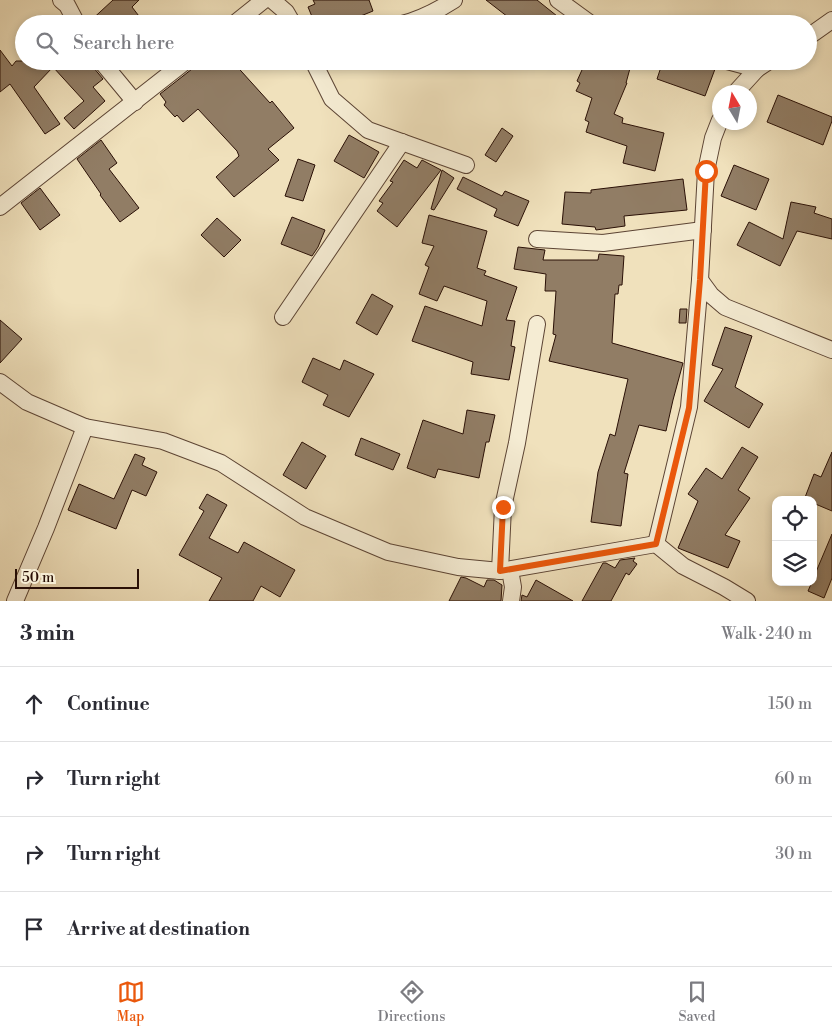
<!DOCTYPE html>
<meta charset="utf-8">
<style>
:root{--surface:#fff;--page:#f7f7f7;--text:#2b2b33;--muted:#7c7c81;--line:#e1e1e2;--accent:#ea580c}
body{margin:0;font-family:"Libre Bodoni",serif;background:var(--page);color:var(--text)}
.controls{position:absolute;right:15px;bottom:15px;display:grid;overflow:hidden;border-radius:10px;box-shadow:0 2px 8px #0003}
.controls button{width:45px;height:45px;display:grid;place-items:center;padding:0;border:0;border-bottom:1px solid var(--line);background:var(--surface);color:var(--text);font:25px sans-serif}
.compass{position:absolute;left:712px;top:85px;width:45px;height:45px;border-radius:50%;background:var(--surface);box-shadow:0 2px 8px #0003;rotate:350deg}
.scale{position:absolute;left:15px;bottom:12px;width:124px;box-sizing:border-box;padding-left:5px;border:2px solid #2a1006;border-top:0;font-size:14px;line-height:18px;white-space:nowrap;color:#2a1006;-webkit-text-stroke:4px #f5ecd3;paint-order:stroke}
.stop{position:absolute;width:15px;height:15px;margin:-11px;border:4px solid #ea580c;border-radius:50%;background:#fff}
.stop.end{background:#ea580c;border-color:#fff;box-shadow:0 1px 5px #0008}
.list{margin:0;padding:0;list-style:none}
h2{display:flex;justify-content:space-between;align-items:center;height:65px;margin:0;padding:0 20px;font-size:21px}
h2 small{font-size:16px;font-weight:400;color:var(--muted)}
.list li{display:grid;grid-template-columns:32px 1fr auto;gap:15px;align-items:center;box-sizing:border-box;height:75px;padding:0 20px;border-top:1px solid var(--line)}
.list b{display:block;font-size:19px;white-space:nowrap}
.list em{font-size:16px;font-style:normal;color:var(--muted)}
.icon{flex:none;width:28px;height:28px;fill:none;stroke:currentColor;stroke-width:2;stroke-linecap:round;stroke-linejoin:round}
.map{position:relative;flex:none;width:832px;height:601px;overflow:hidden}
.search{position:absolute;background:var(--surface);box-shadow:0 2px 8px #0003;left:15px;right:15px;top:15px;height:55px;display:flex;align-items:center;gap:12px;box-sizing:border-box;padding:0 18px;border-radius:28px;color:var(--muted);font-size:19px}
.sheet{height:365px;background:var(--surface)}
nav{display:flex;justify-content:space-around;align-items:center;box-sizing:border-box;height:70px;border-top:1px solid var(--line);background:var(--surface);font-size:14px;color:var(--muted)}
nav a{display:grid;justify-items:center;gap:2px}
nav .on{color:var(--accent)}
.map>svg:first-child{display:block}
.building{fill:#917d65;stroke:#2a1006}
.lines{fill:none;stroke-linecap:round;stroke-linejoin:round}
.minor-casing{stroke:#5c4434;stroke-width:18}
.minor{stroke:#f5ecd3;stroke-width:16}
.route{stroke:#ea580c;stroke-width:6}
</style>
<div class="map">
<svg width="832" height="601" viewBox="0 0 832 601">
<rect width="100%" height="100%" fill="#f0e1bc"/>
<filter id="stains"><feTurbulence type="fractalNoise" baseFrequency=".004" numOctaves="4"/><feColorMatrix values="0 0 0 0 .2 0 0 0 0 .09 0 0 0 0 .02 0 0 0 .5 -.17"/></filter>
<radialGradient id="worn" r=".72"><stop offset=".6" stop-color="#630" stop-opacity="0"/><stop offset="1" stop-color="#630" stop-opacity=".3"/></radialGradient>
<g class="building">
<path d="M113 0H139L132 7 145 24H87Z"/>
<path d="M313 0H369L373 11 341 24H315L308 7 315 4Z"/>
<path d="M486 0H537L567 24H517Z"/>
<path d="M0 50 12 66 16 61H91L93 67 103 79 93 87 105 101 74 129 64 118 84 101 53 67 34 87 60 124 45 134 10 84 0 92Z"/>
<path d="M198 61H232L270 103 272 101 294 128 268 149 279 160 234 197 216 177 239 156 237 151 198 109 183 122 177 115 175 117 164 105 166 102 160 94 192 69Z"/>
<path d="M586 61H632L626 83H627L614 114 623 118 622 123 664 133 655 171 623 163 627 146 586 132 589 122 585 120 592 98 576 91 580 83 577 81Z"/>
<path d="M663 61H692L715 69 705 96 657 79Z"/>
<path d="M778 95 832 117V121L823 145 767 122Z"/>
<path d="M502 128 513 136 496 162 485 155Z"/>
<path d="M349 135 379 152 364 178 334 161Z"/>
<path d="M101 140 117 163 109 169 139 208 120 222 100 195 101 194 77 159Z"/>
<path d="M298 159 315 165 303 201 285 196Z"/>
<path d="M404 160 417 168 422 160 441 170 397 227 377 211 383 203 379 201 393 182 390 181Z"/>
<path d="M734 165 769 179 756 210 721 196Z"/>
<path d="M442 170 454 178 434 210 431 209Z"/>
<path d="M463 177 502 196 505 191 529 201 518 226 494 216 497 209 457 189Z"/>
<path d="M683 179 687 210 624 216 625 226 596 230 595 227 562 224 565 192 591 193V190Z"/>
<path d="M40 188 60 215 40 230 21 203Z"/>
<path d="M791 202 816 207 814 213 832 219V239L797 231 780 266 737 245 749 222 783 239Z"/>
<path d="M429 215 487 231 477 268 486 271 484 275 517 287 506 320 515 321 511 346 515 347 509 380 471 374 473 362 412 341 425 306 482 326 487 301 444 286 437 301 419 294 429 267 425 265 434 246 422 243Z"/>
<path d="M292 217 325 230 318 247 312 256 281 244Z"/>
<path d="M217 218 241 240 224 257 201 235Z"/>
<path d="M518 247 545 250 543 260H598L599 254 624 256 622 285H619L618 294H615L612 343 683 363 673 400 666 431 639 425 624 473 628 474 621 526 591 522 598 472 610 434 615 436 628 379 549 361 556 335 553 334 556 291H545L546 274 514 269Z"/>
<path d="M372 294 393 306 377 335 356 323Z"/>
<path d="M680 309H687L686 323H679Z"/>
<path d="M0 320 22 339 0 363Z"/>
<path d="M725 327 752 336 735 387 763 404 749 428 704 401 723 369 712 365Z"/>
<path d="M313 358 340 370 344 360 374 374 349 417 323 405 328 395 302 382Z"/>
<path d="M467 410 495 415 489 442H486L479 478 438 469 435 478 407 468 423 420 463 434Z"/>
<path d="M361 438 400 454 393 470 355 455Z"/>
<path d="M302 442 326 456 306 489 283 475Z"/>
<path d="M742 447 758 457 738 490 750 498 725 535 740 541 728 568 678 548 698 501 688 494 706 468 722 479Z"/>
<path d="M832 452V511L813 503V500H804L814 474 821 477Z"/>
<path d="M135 454 145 458 142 465 157 472 146 496 132 490 116 529 68 510 79 484 114 499Z"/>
<path d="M207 494 227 505 209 538 238 553 244 542 295 570 280 597 261 586 253 601H209L222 578 179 555 204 511 199 508Z"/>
<path d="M832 534V578L824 598 808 591 812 582H813V579Z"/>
<path d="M635 558 633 561 637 564 629 575 626 573 611 601H582L603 563H606L615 568 620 560Z"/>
<path d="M461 577 466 578 484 587 487 580H494L502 585 501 601H449Z"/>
<path d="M536 580 573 601H521L522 595 527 597Z"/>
</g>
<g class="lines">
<defs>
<g id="minor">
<path d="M61 0 67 5 77 24"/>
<path d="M272 0 286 12 293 24"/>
<path d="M558 0 591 24"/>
<path d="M234 24 264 0"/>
<path d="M402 24C422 19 437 11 454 0"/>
<path d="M808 37 832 20"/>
<path d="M101 61 135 102"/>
<path d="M313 61 332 99 368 130 466 165"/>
<path d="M727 61 757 69"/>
<path d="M736 92 757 69 769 61"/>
<path d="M0 207 186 61"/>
<path d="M537 239 603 243 703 230"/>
<path d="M700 280 711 295 725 307 832 350"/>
<path d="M283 317 402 142"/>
<path d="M0 382 27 402 85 427 163 441 221 463 305 517 388 552 458 567 500 571 656 544"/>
<path d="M656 544 689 407 700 280 706 171 713 138 720 120"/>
<path d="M656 544 683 566 724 587 747 601"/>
<path d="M510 570 513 587 511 601"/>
<path d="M500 571 503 507 517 443 537 324"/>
<path d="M15 601 46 528 85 427"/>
</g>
</defs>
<use href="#minor" class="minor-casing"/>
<use href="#minor" class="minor"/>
</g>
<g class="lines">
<path class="route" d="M503 507 500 571 656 544 689 408 700 280 706 171"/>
</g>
<rect width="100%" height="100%" filter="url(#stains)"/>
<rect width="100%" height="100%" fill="url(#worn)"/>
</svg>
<div class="controls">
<button><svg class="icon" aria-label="locate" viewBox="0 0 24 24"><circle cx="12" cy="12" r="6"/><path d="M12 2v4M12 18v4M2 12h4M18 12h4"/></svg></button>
<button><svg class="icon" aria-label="layers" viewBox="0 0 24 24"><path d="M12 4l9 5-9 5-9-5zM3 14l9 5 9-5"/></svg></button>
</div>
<svg class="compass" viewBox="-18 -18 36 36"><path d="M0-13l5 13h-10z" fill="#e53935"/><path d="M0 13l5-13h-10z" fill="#7c7c81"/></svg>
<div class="scale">50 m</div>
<div class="stop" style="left:706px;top:171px"></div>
<div class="stop end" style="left:503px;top:507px"></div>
<div class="search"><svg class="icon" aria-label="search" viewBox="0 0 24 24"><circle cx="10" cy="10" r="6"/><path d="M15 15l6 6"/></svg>Search here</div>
</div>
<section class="sheet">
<h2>3 min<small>Walk · 240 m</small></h2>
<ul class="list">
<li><svg class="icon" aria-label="ahead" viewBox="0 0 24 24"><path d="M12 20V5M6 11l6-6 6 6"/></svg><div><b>Continue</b></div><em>150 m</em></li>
<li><svg class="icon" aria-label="right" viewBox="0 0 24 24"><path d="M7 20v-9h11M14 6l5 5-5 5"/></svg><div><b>Turn right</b></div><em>60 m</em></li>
<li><svg class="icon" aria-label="right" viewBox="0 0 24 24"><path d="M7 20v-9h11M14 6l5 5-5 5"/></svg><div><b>Turn right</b></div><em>30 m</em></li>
<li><svg class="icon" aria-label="arrive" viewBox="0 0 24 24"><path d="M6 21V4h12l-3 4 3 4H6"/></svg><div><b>Arrive at destination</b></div></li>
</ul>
</section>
<nav>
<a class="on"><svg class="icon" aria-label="map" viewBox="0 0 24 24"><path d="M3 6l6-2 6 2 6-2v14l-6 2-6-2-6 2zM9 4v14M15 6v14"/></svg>Map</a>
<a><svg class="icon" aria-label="directions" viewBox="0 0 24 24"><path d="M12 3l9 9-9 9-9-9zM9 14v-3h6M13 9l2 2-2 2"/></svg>Directions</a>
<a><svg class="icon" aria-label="saved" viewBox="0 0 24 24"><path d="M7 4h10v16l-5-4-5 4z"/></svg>Saved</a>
</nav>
